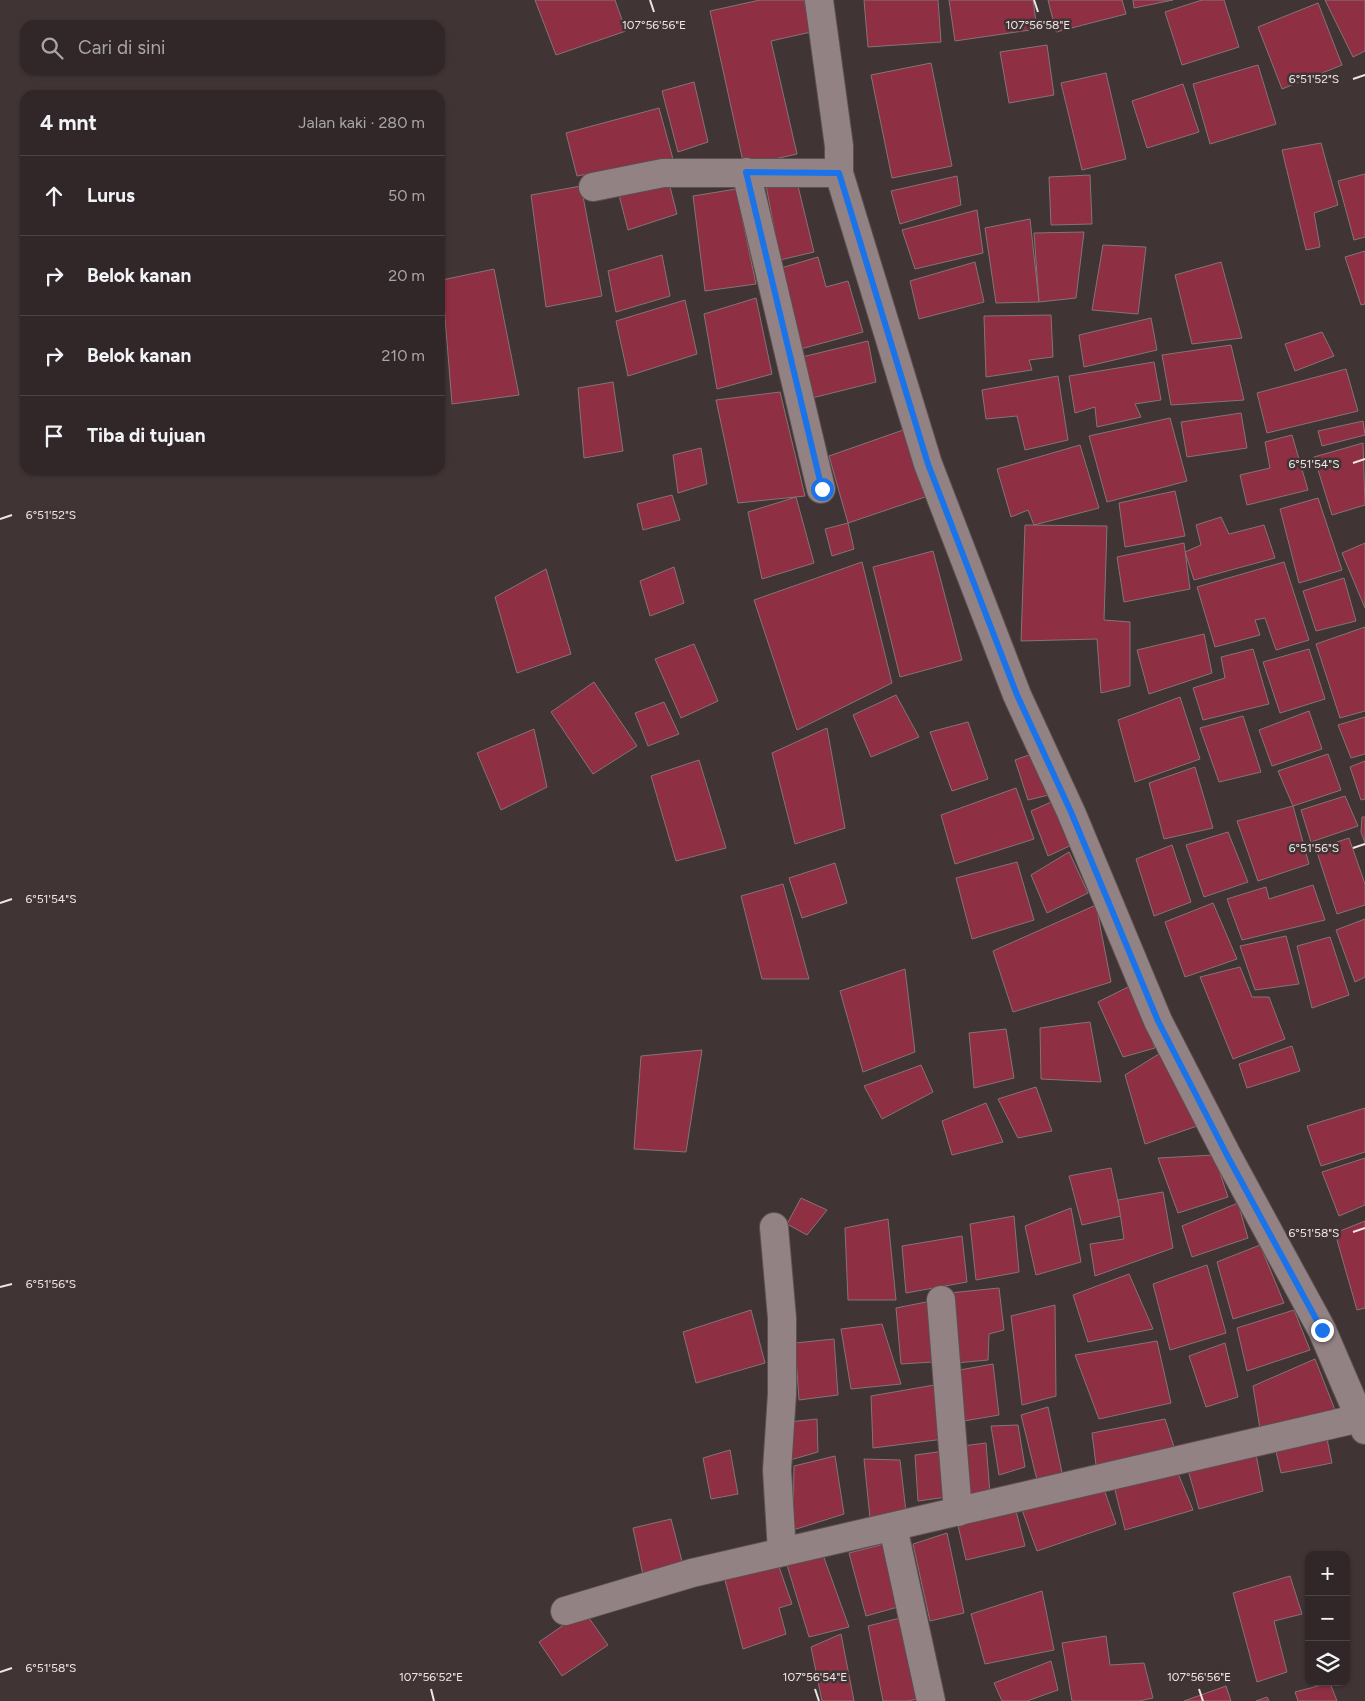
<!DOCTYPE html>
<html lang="id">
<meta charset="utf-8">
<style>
:root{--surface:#312728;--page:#392f30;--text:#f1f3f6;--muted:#a8a5a8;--line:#4c4445}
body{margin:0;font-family:Figtree,sans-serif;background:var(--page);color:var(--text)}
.controls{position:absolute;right:15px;bottom:15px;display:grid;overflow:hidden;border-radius:10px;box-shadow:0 1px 4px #0004}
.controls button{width:45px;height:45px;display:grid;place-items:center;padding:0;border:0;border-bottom:1px solid var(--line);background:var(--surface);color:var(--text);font:25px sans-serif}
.stop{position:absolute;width:15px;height:15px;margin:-11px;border:4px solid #1a73e8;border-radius:50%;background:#fff}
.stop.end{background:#1a73e8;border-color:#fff;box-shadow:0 1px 5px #0008}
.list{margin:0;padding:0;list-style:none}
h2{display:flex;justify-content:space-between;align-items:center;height:65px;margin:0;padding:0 20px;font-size:21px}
h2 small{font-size:16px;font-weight:400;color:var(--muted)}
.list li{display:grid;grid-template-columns:32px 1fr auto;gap:15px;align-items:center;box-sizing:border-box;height:80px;padding:0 20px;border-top:1px solid var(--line)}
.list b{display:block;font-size:19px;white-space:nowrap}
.list em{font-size:16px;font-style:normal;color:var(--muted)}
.icon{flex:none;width:28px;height:28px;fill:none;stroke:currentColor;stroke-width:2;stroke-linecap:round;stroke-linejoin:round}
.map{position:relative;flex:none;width:1365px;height:1701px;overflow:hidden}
.search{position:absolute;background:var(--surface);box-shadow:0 1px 4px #0004;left:20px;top:20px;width:425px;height:55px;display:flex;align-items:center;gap:12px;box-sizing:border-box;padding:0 18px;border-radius:15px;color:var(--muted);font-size:19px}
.panel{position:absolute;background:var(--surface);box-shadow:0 1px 4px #0004;left:20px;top:90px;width:425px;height:385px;border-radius:15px}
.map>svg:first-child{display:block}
.building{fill:#8e2f43;stroke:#847475}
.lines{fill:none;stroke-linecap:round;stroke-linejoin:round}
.street-casing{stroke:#5c5051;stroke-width:30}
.street{stroke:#938284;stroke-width:28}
.route{stroke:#1a73e8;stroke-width:6}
.ticks{fill:none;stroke:#efe6e7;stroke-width:2}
.ticks-label{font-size:12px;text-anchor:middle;fill:#efe6e7;stroke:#413435;stroke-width:5;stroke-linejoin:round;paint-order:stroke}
</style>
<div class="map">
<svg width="1365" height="1701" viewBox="0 0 1365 1701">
<rect width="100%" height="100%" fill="#413435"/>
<g class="building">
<path d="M535 0H615L626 31 556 55Z"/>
<path d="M760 0H804L811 32 771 41 797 154 744 166 710 11Z"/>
<path d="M864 0H938L941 42 868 47Z"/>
<path d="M949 0H1033L1037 29 955 41Z"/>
<path d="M1048 0H1122L1126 14 1056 32Z"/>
<path d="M1133 0H1173L1134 8Z"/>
<path d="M1202 0H1224L1239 47 1182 65 1165 12Z"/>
<path d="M1325 0H1365V51L1353 57Z"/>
<path d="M1318 3 1342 65 1282 89 1258 27Z"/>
<path d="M1047 45 1054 95 1009 103 1000 52Z"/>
<path d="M931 63 952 166 892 178 871 75Z"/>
<path d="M1258 65 1276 124 1210 144 1193 84Z"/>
<path d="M1106 73 1126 159 1082 170 1061 83Z"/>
<path d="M694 82 708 142 678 152 662 91Z"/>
<path d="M1183 84 1199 132 1147 148 1132 101Z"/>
<path d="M659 108 673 159 577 176 566 133Z"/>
<path d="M1321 143 1338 205 1314 213 1320 247 1306 250 1282 150Z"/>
<path d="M1365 174V237L1354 240 1338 181Z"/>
<path d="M1090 175 1092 224 1051 225 1049 177Z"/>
<path d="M957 176 961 205 900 224 891 191Z"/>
<path d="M668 179 677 214 628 230 618 191Z"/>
<path d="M797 182 814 252 780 260 766 185Z"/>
<path d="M581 186 602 296 546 307 531 195Z"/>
<path d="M736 189 756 284 705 291 693 196Z"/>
<path d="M977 210 983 253 915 269 902 230Z"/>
<path d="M1030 219 1039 302 996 303 985 228Z"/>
<path d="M1084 232 1076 298 1039 302 1034 233Z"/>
<path d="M1103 245 1146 247 1138 314 1092 310Z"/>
<path d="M1365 251V304L1361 305 1345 257Z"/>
<path d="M662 255 670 296 616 312 608 271Z"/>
<path d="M818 257 826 287 848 281 863 332 797 350 781 268Z"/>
<path d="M975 262 984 302 919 319 910 281Z"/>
<path d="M1221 262 1242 338 1192 344 1175 275Z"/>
<path d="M494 269 519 395 452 404 442 280Z"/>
<path d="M756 298 772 374 717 389 704 314Z"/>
<path d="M685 300 697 354 628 376 616 321Z"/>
<path d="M1051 315 1053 357 1029 360 1032 370 986 377 984 316Z"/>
<path d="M1151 318 1157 350 1084 367 1079 335Z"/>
<path d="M1322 332 1334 356 1295 371 1285 344Z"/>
<path d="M868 341 876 382 812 398 802 357Z"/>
<path d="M1231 345 1244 400 1171 405 1162 355Z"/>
<path d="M1154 362 1161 400 1135 404 1141 417 1097 427 1095 407 1075 413 1069 376Z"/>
<path d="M1346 369 1358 411 1267 433 1257 393Z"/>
<path d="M1058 376 1068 440 1025 450 1017 416 986 419 982 390Z"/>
<path d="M613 382 623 451 584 458 578 388Z"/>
<path d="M780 392 805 496 738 503 716 400Z"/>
<path d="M1241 413 1247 448 1187 457 1181 422Z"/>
<path d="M1170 418 1187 481 1107 502 1089 436Z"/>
<path d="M1363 421 1365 435 1322 446 1318 431Z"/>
<path d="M906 429 931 495 848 523 829 456Z"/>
<path d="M1292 435 1308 490 1247 505 1240 475 1270 468 1265 442Z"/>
<path d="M1363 443 1365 505 1332 515 1314 457Z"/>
<path d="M1080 445 1099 508 1034 525 1028 510 1011 517 997 469Z"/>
<path d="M701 448 707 484 678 493 673 455Z"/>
<path d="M1175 491 1185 536 1125 547 1119 503Z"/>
<path d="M672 495 680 520 643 530 637 504Z"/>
<path d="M796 497 814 563 762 579 748 512Z"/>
<path d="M1318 498 1342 570 1299 583 1280 509Z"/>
<path d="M1221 517 1229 534 1264 525 1275 558 1194 580 1185 552 1201 545 1196 525Z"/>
<path d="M848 523 854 549 832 556 825 529Z"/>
<path d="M1025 525 1107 526 1104 620 1130 622V686L1101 693 1097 639 1021 641Z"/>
<path d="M1184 543 1190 589 1124 602 1117 557Z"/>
<path d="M1365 543V608L1342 553Z"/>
<path d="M933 551 962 660 900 677 873 567Z"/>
<path d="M862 562 892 683 797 730 754 600Z"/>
<path d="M1284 562 1309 640 1276 650 1265 618 1255 620 1260 635 1215 647 1197 587Z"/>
<path d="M674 567 684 603 650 616 640 581Z"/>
<path d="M546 569 571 654 517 673 495 597Z"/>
<path d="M1344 578 1356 621 1316 631 1303 591Z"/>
<path d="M1365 627V711L1340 718 1316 644Z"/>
<path d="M1204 634 1212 673 1149 694 1137 650Z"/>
<path d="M694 644 718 701 681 718 655 659Z"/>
<path d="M1253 649 1269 704 1203 720 1193 688 1225 678 1221 657Z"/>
<path d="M1309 649 1325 699 1280 713 1263 662Z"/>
<path d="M594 682 637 746 593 774 551 712Z"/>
<path d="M896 695 919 737 871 757 853 715Z"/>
<path d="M1180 697 1200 759 1135 782 1118 720Z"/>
<path d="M664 702 679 734 648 746 635 713Z"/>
<path d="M1309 711 1322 749 1272 766 1259 730Z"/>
<path d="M1243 716 1261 772 1219 782 1200 728Z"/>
<path d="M1365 717V754L1351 758 1338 725Z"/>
<path d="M968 722 988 779 952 791 930 732Z"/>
<path d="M827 728 845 828 795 844 772 753Z"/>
<path d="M534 729 547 787 501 810 477 753Z"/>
<path d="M1037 752 1053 794 1028 800 1015 760Z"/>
<path d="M1328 754 1341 790 1293 806 1278 771Z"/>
<path d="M699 760 726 848 676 861 651 776Z"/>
<path d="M1365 761V799L1361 800 1350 767Z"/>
<path d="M1195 767 1213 828 1164 839 1149 783Z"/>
<path d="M1016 788 1034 839 955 864 941 815Z"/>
<path d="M1345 796 1358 826 1311 842 1301 810Z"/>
<path d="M1058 799 1076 843 1048 856 1031 811Z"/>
<path d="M1293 806 1309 864 1258 881 1237 821Z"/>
<path d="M1362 817H1365V843L1361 832Z"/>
<path d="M1228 832 1248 882 1204 897 1186 845Z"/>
<path d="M1349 838 1365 884V905L1337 914 1316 849Z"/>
<path d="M1172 845 1191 902 1154 916 1136 859Z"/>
<path d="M1069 852 1088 893 1047 913 1031 875Z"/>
<path d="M1017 862 1034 920 972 939 956 878Z"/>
<path d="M835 863 847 903 802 918 789 878Z"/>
<path d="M783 884 809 979H762L741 896Z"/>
<path d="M1313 885 1325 920 1242 940 1227 899 1266 887 1269 899Z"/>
<path d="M1213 903 1237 959 1185 977 1165 922Z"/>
<path d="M1096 905 1111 982 1013 1012 993 951Z"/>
<path d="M1365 919V977L1355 982 1336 930Z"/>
<path d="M1286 936 1299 984 1255 990 1240 946Z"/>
<path d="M1330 937 1349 995 1312 1008 1297 946Z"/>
<path d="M1240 967 1252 997H1269L1285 1039 1233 1059 1200 977Z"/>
<path d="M905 969 915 1052 863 1072 840 991Z"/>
<path d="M1130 986 1155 1048 1123 1057 1098 1002Z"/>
<path d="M1090 1022 1101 1082 1041 1079 1040 1028Z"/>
<path d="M1006 1029 1014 1078 974 1088 969 1033Z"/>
<path d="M1292 1046 1300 1071 1247 1088 1239 1064Z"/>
<path d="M702 1050 686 1152 634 1149 641 1056Z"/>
<path d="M1162 1052 1200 1125 1145 1144 1125 1075Z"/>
<path d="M921 1065 933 1092 882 1119 864 1086Z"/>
<path d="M1036 1087 1052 1131 1018 1138 998 1099Z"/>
<path d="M986 1103 1003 1142 952 1155 942 1121Z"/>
<path d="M1365 1108V1152L1321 1166 1307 1126Z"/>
<path d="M1214 1155 1228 1197 1178 1213 1158 1158Z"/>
<path d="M1365 1158V1205L1339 1216 1322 1172Z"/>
<path d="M1111 1168 1121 1216 1082 1225 1069 1176Z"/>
<path d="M1163 1192 1173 1248 1095 1276 1090 1244 1124 1239 1118 1200Z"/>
<path d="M801 1198 827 1210 807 1235 787 1224Z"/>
<path d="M1238 1203 1248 1238 1192 1257 1182 1226Z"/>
<path d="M1071 1208 1081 1262 1036 1275 1025 1226Z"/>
<path d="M1014 1216 1019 1272 976 1280 970 1224Z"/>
<path d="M888 1219 896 1300H848L845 1228Z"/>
<path d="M1365 1221V1308L1357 1310 1335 1233Z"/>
<path d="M962 1236 967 1282 906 1293 902 1246Z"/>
<path d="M1260 1245 1284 1303 1233 1319 1217 1262Z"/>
<path d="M1207 1265 1226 1333 1170 1350 1153 1284Z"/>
<path d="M1129 1274 1153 1329 1088 1342 1073 1295Z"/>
<path d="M999 1288 1004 1330 989 1334 988 1360 956 1363 949 1293Z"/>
<path d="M931 1301 933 1362 901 1364 896 1308Z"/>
<path d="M1055 1305 1056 1396 1022 1405 1011 1316Z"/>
<path d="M751 1310 765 1363 696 1383 683 1332Z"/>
<path d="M1294 1310 1310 1350 1247 1371 1237 1328Z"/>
<path d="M882 1324 901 1384 851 1389 841 1329Z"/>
<path d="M834 1339 838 1395 799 1400 795 1343Z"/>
<path d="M1157 1341 1171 1403 1099 1419 1075 1355Z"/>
<path d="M1225 1343 1238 1397 1206 1407 1189 1356Z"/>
<path d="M1315 1359 1335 1410 1260 1429 1253 1386Z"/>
<path d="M993 1364 999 1415 958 1422 954 1371Z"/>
<path d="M940 1384 944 1439 873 1448 871 1396Z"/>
<path d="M1048 1407 1063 1477 1038 1484 1021 1415Z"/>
<path d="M817 1419 818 1452 790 1460 789 1422Z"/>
<path d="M1165 1419 1175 1450 1096 1465 1092 1433Z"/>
<path d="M1018 1425 1025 1467 999 1475 991 1426Z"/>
<path d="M1326 1434 1332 1463 1281 1473 1275 1447Z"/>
<path d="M986 1443 990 1494 966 1499 962 1446Z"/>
<path d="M1255 1449 1263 1491 1199 1509 1187 1466Z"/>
<path d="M730 1450 738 1494 711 1499 703 1458Z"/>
<path d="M945 1451 947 1497 918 1501 915 1455Z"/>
<path d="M835 1456 844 1514 793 1530 794 1466Z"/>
<path d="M864 1459 900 1460 906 1512 870 1518Z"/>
<path d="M1177 1471 1193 1510 1125 1530 1114 1486Z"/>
<path d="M1103 1486 1116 1524 1037 1551 1022 1510Z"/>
<path d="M1015 1507 1025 1546 966 1560 957 1521Z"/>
<path d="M671 1519 683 1565 643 1575 633 1528Z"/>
<path d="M947 1533 964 1613 930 1621 913 1544Z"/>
<path d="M884 1544 898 1607 866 1616 849 1553Z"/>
<path d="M823 1555 849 1627 809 1637 787 1565Z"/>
<path d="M778 1564 792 1604 779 1608 786 1634 743 1649 725 1580Z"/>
<path d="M1290 1576 1302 1614 1274 1621 1287 1672 1257 1682 1233 1593Z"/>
<path d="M1042 1591 1054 1650 985 1664 971 1614Z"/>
<path d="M584 1611 608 1645 562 1676 539 1642Z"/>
<path d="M904 1617 923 1698 907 1701H883L868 1626Z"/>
<path d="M841 1634 854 1701H822L811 1647Z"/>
<path d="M1106 1636 1110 1665 1144 1663 1153 1698 1139 1701H1072L1062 1643Z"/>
<path d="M1051 1661 1058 1690 1027 1701H1002L994 1683Z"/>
<path d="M1330 1683 1337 1701H1298L1295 1692Z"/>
<path d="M1226 1686 1231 1701H1184Z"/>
<path d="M1267 1697 1269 1701H1256Z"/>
</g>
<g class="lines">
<defs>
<g id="street">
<path d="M819 0 839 146V173L928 464 1017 695 1071 812 1158 1021 1228 1157 1322 1330 1365 1430"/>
<path d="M746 172 821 489"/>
<path d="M593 187 663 173H839"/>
<path d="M774 1227 782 1318V1394L777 1470 782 1552"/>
<path d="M941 1300 958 1512"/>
<path d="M893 1527 931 1701"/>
<path d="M565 1611 692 1573 1360 1418"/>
</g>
</defs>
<use href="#street" class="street-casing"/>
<use href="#street" class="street"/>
</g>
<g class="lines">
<path class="route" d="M822 489 746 172 839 173 928 464 1017 695 1071 812 1158 1021 1228 1157 1322 1330"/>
</g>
<path class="ticks" d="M650 0 654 12M1034 0 1038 12M1353 79 1365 75M1353 463 1365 459M0 519 12 515M1353 848 1365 844M0 903 12 899M1353 1232 1365 1228M0 1287 12 1284M0 1672 12 1668M431 1689 434 1701M815 1689 819 1701M1199 1689 1203 1701"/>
<g class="ticks-label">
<text x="654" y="29">107°56'56"E</text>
<text x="1038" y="29">107°56'58"E</text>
<text x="1314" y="83">6°51'52"S</text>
<text x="1314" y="468">6°51'54"S</text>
<text x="51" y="519">6°51'52"S</text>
<text x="1314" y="852">6°51'56"S</text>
<text x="51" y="903">6°51'54"S</text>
<text x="1314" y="1237">6°51'58"S</text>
<text x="51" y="1288">6°51'56"S</text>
<text x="51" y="1672">6°51'58"S</text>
<text x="431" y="1681">107°56'52"E</text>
<text x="815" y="1681">107°56'54"E</text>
<text x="1199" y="1681">107°56'56"E</text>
</g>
</svg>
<div class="controls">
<button>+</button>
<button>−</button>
<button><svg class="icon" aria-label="layers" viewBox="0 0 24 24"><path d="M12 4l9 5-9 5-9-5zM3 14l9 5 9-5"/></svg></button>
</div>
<div class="stop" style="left:822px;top:489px"></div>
<div class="stop end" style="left:1322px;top:1330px"></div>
<div class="search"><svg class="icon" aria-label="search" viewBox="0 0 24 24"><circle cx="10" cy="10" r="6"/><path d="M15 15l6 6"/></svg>Cari di sini</div>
<section class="panel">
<h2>4 mnt<small>Jalan kaki · 280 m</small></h2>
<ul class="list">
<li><svg class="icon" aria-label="ahead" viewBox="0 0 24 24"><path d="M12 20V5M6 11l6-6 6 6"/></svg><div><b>Lurus</b></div><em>50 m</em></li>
<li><svg class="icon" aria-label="right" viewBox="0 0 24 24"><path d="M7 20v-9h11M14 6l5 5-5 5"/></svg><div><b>Belok kanan</b></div><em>20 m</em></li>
<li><svg class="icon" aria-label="right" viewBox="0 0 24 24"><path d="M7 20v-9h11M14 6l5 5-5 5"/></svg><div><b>Belok kanan</b></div><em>210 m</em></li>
<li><svg class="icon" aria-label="arrive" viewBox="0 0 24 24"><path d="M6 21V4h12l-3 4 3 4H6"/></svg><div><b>Tiba di tujuan</b></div></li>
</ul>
</section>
</div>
